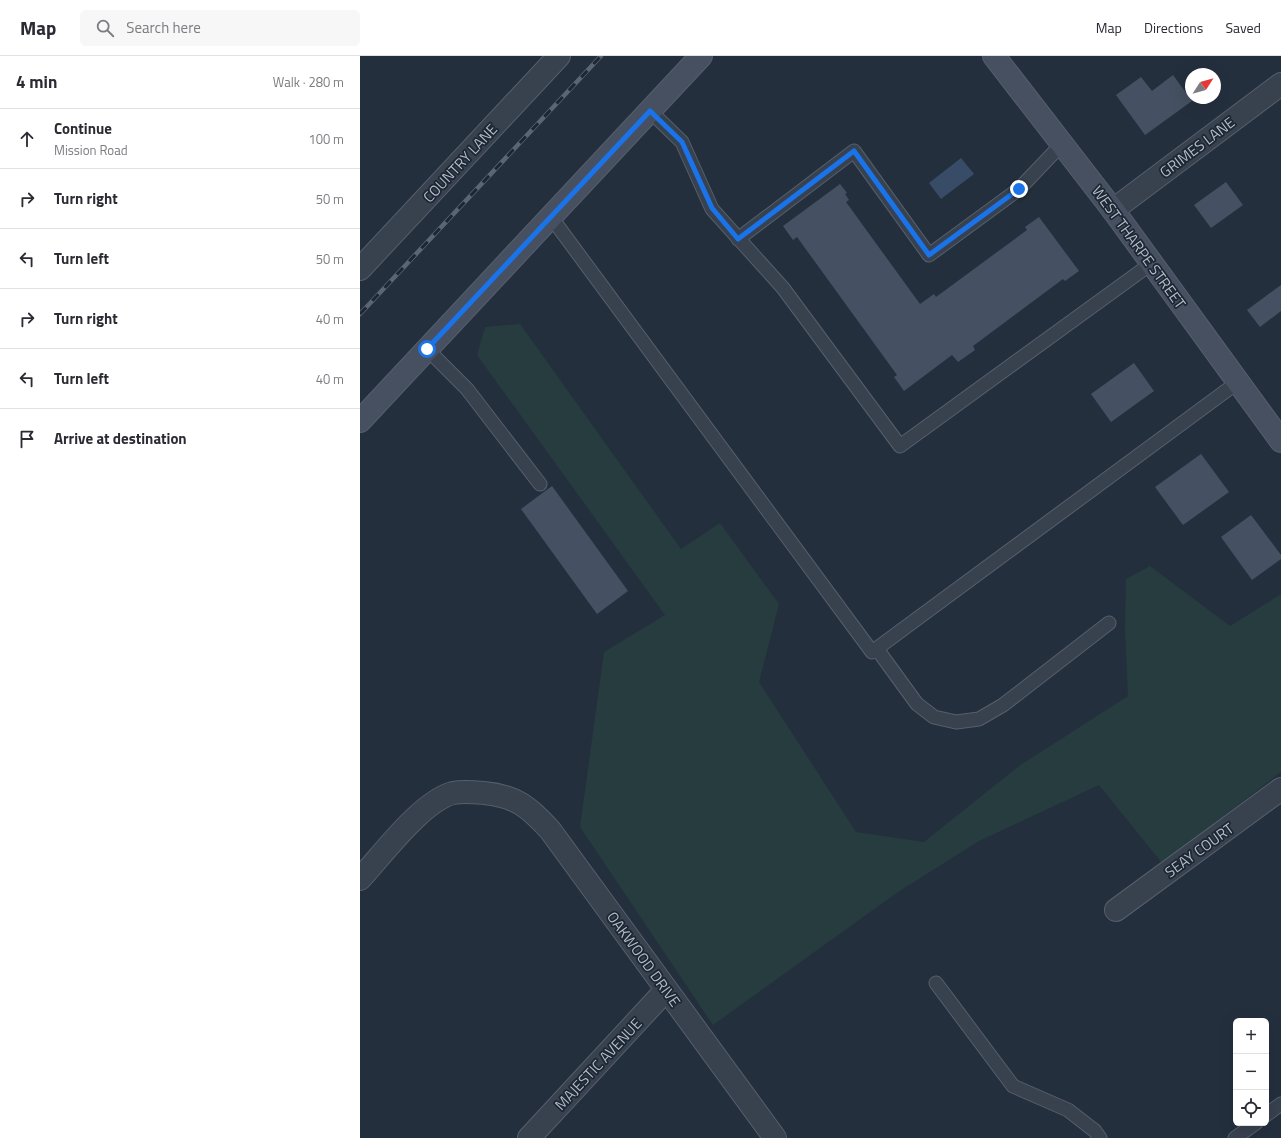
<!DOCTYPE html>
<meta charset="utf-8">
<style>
:root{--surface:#fff;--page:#f7f7f7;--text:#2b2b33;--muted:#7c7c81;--line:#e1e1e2}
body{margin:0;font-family:"Titillium Web",sans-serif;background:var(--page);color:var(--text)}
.controls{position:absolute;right:12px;bottom:12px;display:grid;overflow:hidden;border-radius:6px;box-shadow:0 4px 16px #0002}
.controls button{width:36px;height:36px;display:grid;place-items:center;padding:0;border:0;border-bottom:1px solid var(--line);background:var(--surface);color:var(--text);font:20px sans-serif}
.compass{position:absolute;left:825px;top:12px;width:36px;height:36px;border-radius:50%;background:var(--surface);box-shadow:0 4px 16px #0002;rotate:54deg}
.stop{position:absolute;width:12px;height:12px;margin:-9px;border:3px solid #1a73e8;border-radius:50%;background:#fff}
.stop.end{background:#1a73e8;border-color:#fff;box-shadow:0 1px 4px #0008}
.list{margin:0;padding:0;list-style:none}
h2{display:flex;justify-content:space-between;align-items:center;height:52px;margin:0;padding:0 16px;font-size:17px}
h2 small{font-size:13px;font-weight:400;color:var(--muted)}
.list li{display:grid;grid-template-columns:26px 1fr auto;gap:12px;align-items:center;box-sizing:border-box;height:60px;padding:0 16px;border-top:1px solid var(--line)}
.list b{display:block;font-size:15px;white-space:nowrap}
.list p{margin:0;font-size:13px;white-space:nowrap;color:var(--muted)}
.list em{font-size:13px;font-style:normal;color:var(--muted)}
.icon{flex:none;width:22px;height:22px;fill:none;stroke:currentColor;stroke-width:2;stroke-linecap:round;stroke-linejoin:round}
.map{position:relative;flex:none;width:921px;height:1082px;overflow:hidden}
header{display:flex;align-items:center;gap:24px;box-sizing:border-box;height:56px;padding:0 20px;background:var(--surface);border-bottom:1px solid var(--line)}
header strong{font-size:19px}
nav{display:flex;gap:22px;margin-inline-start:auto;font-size:14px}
.search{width:280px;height:36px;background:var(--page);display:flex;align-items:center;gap:10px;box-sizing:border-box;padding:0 14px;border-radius:6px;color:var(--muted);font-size:15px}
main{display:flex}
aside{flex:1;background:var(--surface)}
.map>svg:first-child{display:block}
.green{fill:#263c3f}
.water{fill:#394c67}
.building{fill:#455162}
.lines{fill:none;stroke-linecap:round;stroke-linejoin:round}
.service-casing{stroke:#565f6c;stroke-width:15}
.minor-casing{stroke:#565f6c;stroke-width:24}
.secondary-casing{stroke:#565f6c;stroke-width:24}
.service{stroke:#38414e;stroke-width:13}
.minor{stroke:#38414e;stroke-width:22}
.secondary{stroke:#465061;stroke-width:22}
.rail-casing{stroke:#5a6575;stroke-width:4.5}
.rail{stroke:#1d2633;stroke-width:3;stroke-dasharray:9;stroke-linecap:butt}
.route{stroke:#1a73e8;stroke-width:5}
.labels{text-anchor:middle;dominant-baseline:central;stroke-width:3.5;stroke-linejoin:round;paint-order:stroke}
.street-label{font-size:15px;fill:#b4bcc9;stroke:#1d2633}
</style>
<header>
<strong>Map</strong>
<div class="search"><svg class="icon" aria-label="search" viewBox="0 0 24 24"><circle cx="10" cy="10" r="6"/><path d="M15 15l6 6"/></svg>Search here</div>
<nav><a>Map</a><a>Directions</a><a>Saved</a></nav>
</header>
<main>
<aside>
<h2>4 min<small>Walk · 280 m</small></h2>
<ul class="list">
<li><svg class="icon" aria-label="ahead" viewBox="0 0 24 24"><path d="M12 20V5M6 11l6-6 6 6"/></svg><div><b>Continue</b><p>Mission Road</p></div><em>100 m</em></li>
<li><svg class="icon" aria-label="right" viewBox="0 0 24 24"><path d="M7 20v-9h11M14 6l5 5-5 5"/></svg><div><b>Turn right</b></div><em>50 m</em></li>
<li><svg class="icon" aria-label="left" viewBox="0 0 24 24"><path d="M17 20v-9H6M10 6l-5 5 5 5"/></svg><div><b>Turn left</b></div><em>50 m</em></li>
<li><svg class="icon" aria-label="right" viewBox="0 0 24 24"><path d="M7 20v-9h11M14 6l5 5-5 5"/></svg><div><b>Turn right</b></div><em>40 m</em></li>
<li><svg class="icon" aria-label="left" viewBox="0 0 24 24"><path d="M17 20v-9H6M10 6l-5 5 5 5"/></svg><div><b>Turn left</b></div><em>40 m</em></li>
<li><svg class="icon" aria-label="arrive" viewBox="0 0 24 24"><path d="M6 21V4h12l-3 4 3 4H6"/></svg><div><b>Arrive at destination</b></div></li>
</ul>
</aside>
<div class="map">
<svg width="921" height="1082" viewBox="0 0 921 1082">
<rect width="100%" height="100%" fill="#242f3e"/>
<path class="green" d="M160 268 321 493 360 467 419 548 399 626 496 776 564 786 659 710 768 640 765 575 766 523 790 510 870 570 921 538V716L802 807 739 729 619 785 538 836 353 969 220 771 244 596 305 559 117 299 125 271Z"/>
<path class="water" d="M601 102 614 118 581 143 569 127Z"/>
<g class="building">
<path d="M813 19 832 45 785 79 756 39 781 21 792 35Z"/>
<path d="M866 126 883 149 851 172 834 149Z"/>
<path d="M480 128 487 137 485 138 489 144 486 146 560 248 574 238 576 241 667 174 665 171 679 161 719 215 705 225 703 223 613 290 615 294 598 306 592 299 544 335 534 321 537 319 437 181 433 184 423 170Z"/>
<path d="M921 229V255L900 271 887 254Z"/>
<path d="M774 307 794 335 751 366 731 338Z"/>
<path d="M841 398 869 436 823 469 795 431Z"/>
<path d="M192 430 268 535 237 558 161 453Z"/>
<path d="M891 459 921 499V503L892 524 861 481Z"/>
</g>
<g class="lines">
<defs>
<g id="service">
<path d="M290 55 322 86 352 153 423 232 540 390 792 207"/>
<path d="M191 161 512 596 878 326"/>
<path d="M378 183 494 95 569 199 659 133 702 88"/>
<path d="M67 293 107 333 180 428"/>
<path d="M517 593 557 648 574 661 596 666 619 663 643 649 749 567"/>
<path d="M576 927 653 1030 708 1054 735 1075 740 1082"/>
<path d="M906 1059 921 1048"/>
<path d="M875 1082 896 1067"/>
</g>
<g id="minor">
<path d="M753 154 921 28"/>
<path d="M0 213 199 0"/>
<path d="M0 823C22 799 62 745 93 737 103 735 113 736 124 737 156 740 169 751 190 774L415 1082"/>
<path d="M756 854 921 733"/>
<path d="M169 1082 306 934"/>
</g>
<g id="secondary">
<path d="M634 0 753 154 921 385"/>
<path d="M0 365 341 0"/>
</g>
</defs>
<use href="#service" class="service-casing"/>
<use href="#minor" class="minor-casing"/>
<use href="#secondary" class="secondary-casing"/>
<use href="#service" class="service"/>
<use href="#minor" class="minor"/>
<use href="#secondary" class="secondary"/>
<defs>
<path id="rail" d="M0 258 241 0"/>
</defs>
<use href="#rail" class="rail-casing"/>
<use href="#rail" class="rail"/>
</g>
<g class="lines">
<path class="route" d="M67 293 290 55 322 86 352 152 378 183 494 95 569 199 659 133"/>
</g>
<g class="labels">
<g class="street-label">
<text transform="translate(837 91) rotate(-37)">GRIMES LANE</text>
<text transform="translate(100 107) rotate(-47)">COUNTRY LANE</text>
<text transform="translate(779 191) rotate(54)">WEST THARPE STREET</text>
<text transform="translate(839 794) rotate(-36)">SEAY COURT</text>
<text transform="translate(284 903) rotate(54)">OAKWOOD DRIVE</text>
<text transform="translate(238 1008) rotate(-47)">MAJESTIC AVENUE</text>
</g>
</g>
</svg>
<div class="controls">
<button>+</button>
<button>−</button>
<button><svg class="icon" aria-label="locate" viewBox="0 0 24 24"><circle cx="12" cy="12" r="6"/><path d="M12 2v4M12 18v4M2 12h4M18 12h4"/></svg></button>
</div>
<svg class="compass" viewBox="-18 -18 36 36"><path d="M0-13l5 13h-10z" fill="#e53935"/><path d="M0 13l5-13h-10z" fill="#7c7c81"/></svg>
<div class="stop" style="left:67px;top:293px"></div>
<div class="stop end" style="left:659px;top:133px"></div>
</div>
</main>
